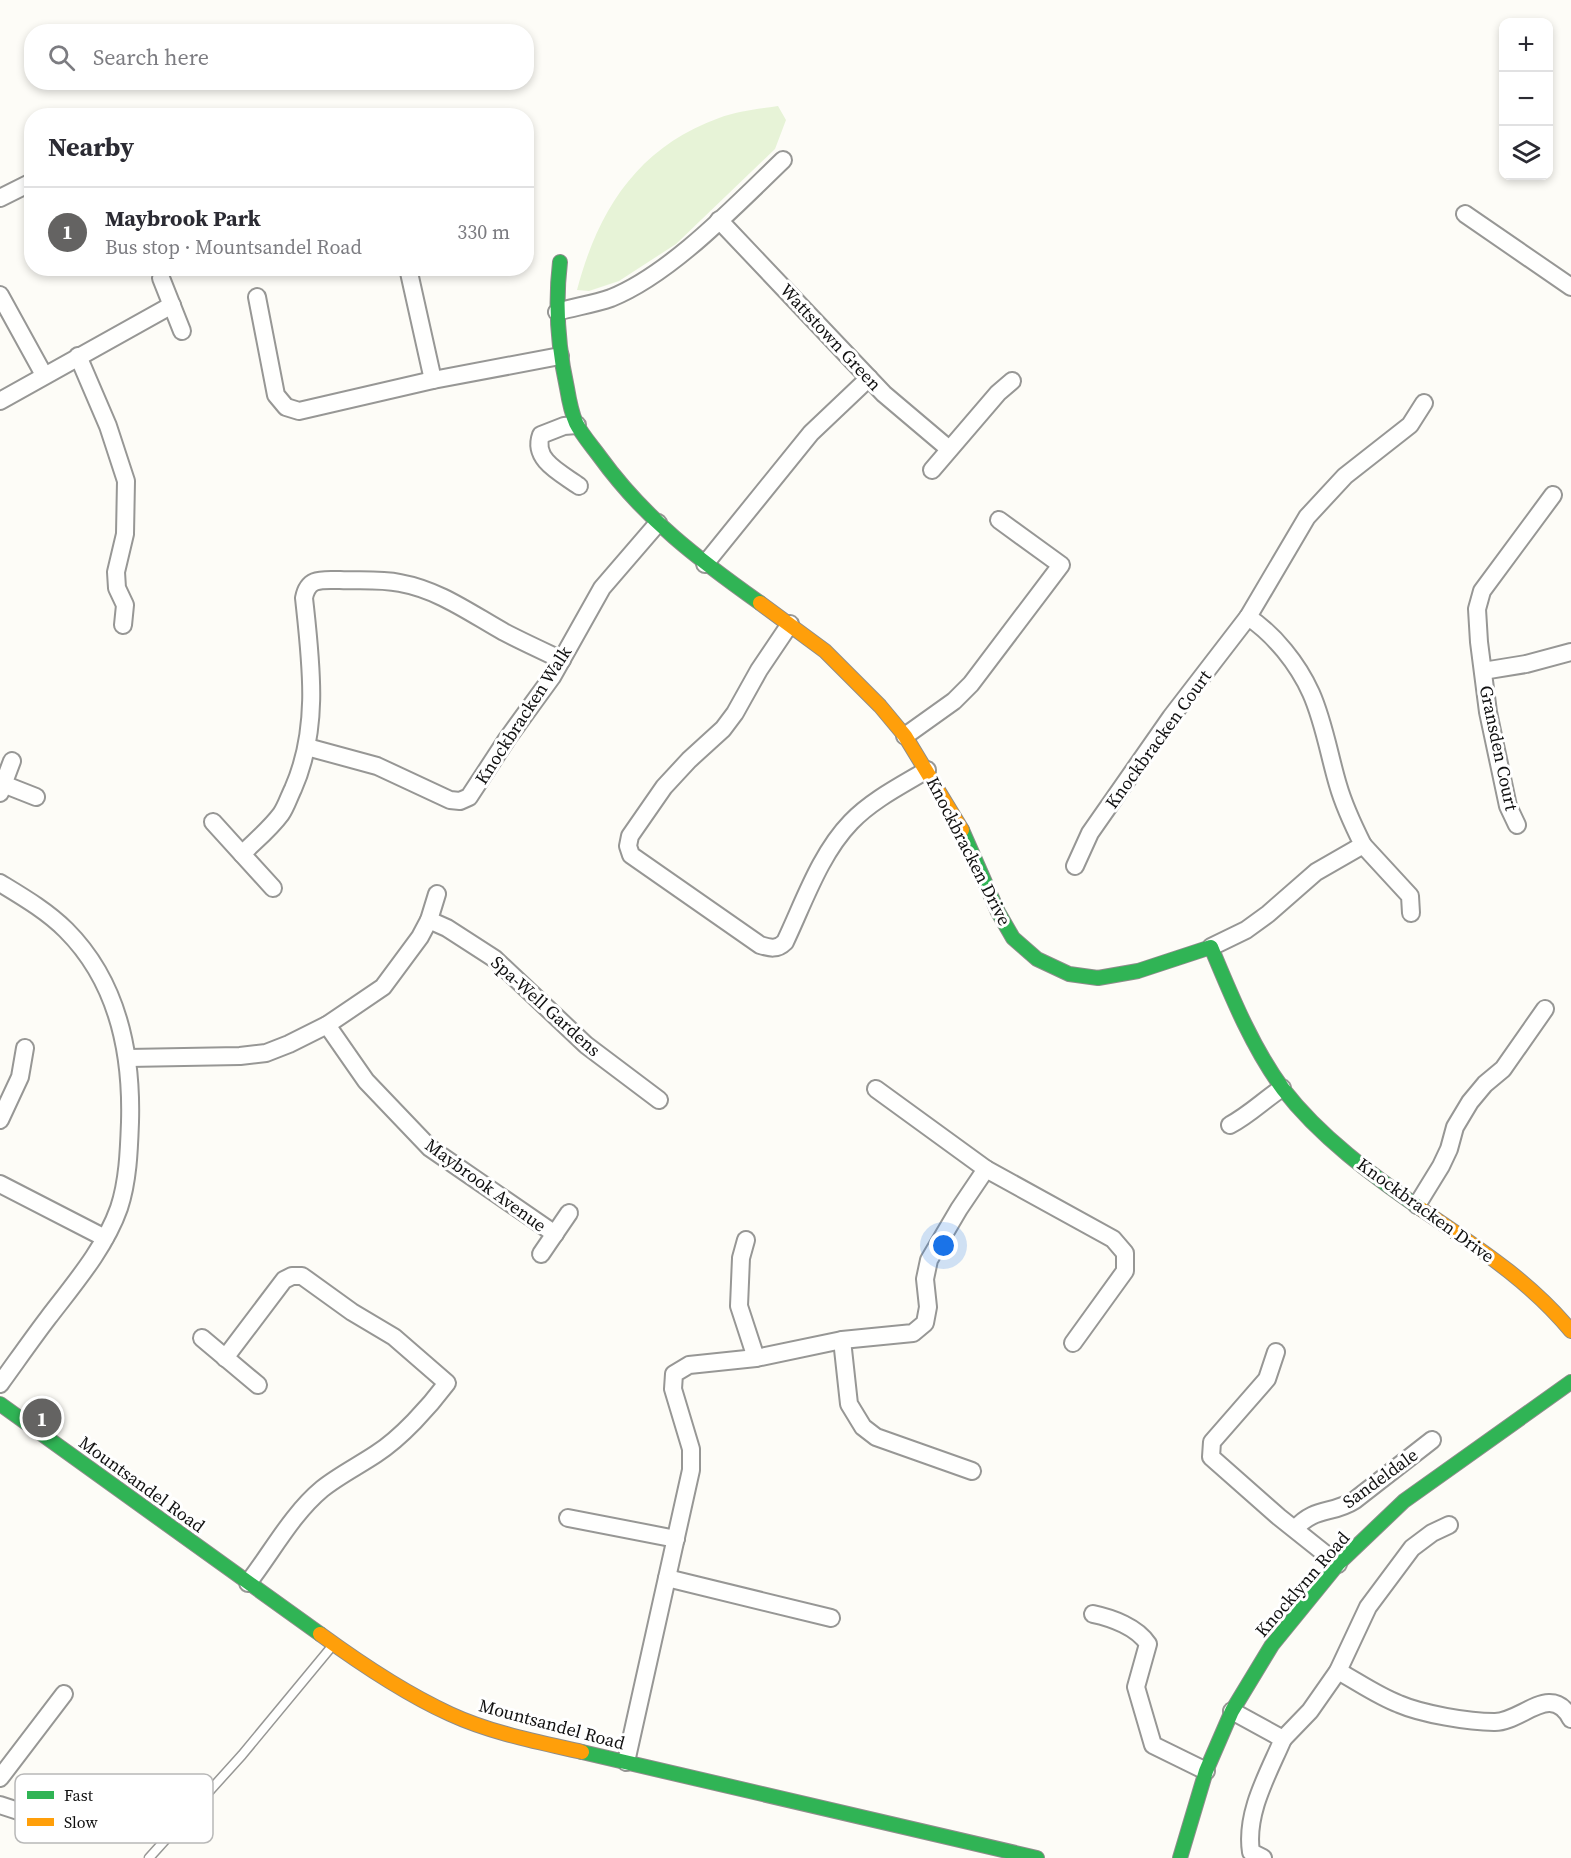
<!DOCTYPE html>
<meta charset="utf-8">
<style>
:root{--surface:#fff;--page:#f7f7f7;--text:#2b2b33;--muted:#7c7c81;--line:#e1e1e2;--accent:#646362}
body{margin:0;font-family:"Source Serif 4",serif;background:var(--page);color:var(--text)}
.controls{position:absolute;right:18px;top:18px;display:grid;overflow:hidden;border-radius:12px;box-shadow:0 3px 9px #0003}
.controls button{width:54px;height:54px;display:grid;place-items:center;padding:0;border:0;border-bottom:2px solid var(--line);background:var(--surface);color:var(--text);font:30px sans-serif}
.you{position:absolute;left:944px;top:1246px;width:21px;height:21px;margin:-15px;border:4px solid #fff;border-radius:50%;background:#1a73e8;box-shadow:0 0 0 9px #1a73e833}
.badge{display:grid;place-items:center;width:39px;height:39px;border-radius:50%;background:var(--accent);color:#fff;font-size:20px;font-weight:700}
.pin{position:absolute;translate:-50% -50%;border:3px solid #fff;box-shadow:0 2px 6px #0006}
.list{margin:0;padding:0;list-style:none}
h2{display:flex;justify-content:space-between;align-items:center;height:78px;margin:0;padding:0 24px;font-size:26px}
h2 small{font-size:20px;font-weight:400;color:var(--muted)}
.list li{display:grid;grid-template-columns:39px 1fr auto;gap:18px;align-items:center;box-sizing:border-box;height:90px;padding:0 24px;border-top:2px solid var(--line)}
.list b{display:block;font-size:22px;white-space:nowrap}
.list p{margin:0;font-size:20px;white-space:nowrap;color:var(--muted)}
.list em{font-size:20px;font-style:normal;color:var(--muted)}
.icon{flex:none;width:33px;height:33px;fill:none;stroke:currentColor;stroke-width:2;stroke-linecap:round;stroke-linejoin:round}
.map{position:relative;flex:none;width:1571px;height:1858px;overflow:hidden}
.search{position:absolute;background:var(--surface);box-shadow:0 3px 9px #0003;left:24px;top:24px;width:510px;height:66px;display:flex;align-items:center;gap:15px;box-sizing:border-box;padding:0 21px;border-radius:24px;color:var(--muted);font-size:22px}
.panel{position:absolute;background:var(--surface);box-shadow:0 3px 9px #0003;left:24px;top:108px;width:510px;height:168px;border-radius:24px}
.map>svg:first-child{display:block}
.green{fill:#e7f3d7}
.lines{fill:none;stroke-linecap:round;stroke-linejoin:round}
.lane-casing{stroke:#979795;stroke-width:11}
.street-casing{stroke:#979795;stroke-width:20}
.fast-casing{stroke:#8e8d8b;stroke-width:16}
.slow-casing{stroke:#8e8d8b;stroke-width:16}
.lane{stroke:#fffffe;stroke-width:8}
.street{stroke:#fffffe;stroke-width:16}
.fast{stroke:#30b455;stroke-width:14}
.slow{stroke:#ff9f0a;stroke-width:14}
.labels{text-anchor:middle;dominant-baseline:central;stroke-width:6;stroke-linejoin:round;paint-order:stroke}
.street-label{font-size:18px;fill:#111;stroke:#fff}
.key{fill:#fff;stroke:#b8b8b8;stroke-width:1.5}
.key-label{font-size:16px;fill:#111}
</style>
<div class="map">
<svg width="1571" height="1858" viewBox="0 0 1571 1858">
<rect width="100%" height="100%" fill="#fdfcf7"/>
<path class="green" d="M778 106 786 120 775 149 676 244 619 281 589 291 577 290C598 210 638 147 719 118 738 111 758 109 778 106Z"/>
<g class="lines">
<defs>
<path id="lane" d="M149 1858 242 1755 333 1645"/>
<g id="street">
<path d="M0 198 32 182"/>
<path d="M1465 214 1571 287"/>
<path d="M719 220 884 394 949 449"/>
<path d="M408 268 433 380"/>
<path d="M161 278 182 331"/>
<path d="M0 295 44 375"/>
<path d="M257 297 276 395 286 407 299 411 433 380 560 356"/>
<path d="M557 312C574 307 594 304 611 298 671 274 736 205 783 160"/>
<path d="M78 356 108 426 126 481 125 534 116 572 117 588 125 605 123 625"/>
<path d="M0 401 172 305"/>
<path d="M577 425 564 426 541 435C532 460 561 473 579 486"/>
<path d="M932 470 998 393 1012 381"/>
<path d="M705 564 811 433 869 378"/>
<path d="M790 624 759 670 735 713 723 729 689 760 664 787 630 836 628 846 631 855 760 945C770 948 777 950 785 942 804 902 820 854 851 822 872 800 902 785 927 770"/>
<path d="M1483 671 1526 664 1571 652"/>
<path d="M905 736 954 701 971 684 1061 565 999 520"/>
<path d="M307 747 377 766 450 800 460 801 469 797 507 739 552 677 602 588 658 523"/>
<path d="M3 784 36 797"/>
<path d="M0 793 12 761"/>
<path d="M213 822 273 888"/>
<path d="M1517 825 1508 806 1488 712 1479 642 1477 609 1482 591 1553 495"/>
<path d="M1363 845 1410 896 1411 913"/>
<path d="M242 854C255 841 270 829 281 814 286 807 289 797 293 789 320 728 311 663 304 598 308 577 322 580 340 580 360 581 380 579 400 583 439 590 470 613 504 632 523 642 543 651 562 660"/>
<path d="M1075 866 1090 833 1171 717 1248 617 1307 517 1345 476 1410 425 1424 403"/>
<path d="M0 883C23 897 47 911 66 930 118 982 132 1052 130 1122 129 1150 128 1181 119 1208 105 1248 74 1284 48 1318 32 1339 16 1362 0 1384"/>
<path d="M429 920 447 928 495 959 586 1045 659 1100"/>
<path d="M1211 947 1246 930 1268 914 1316 872 1363 845C1353 825 1344 806 1338 785 1329 755 1324 722 1311 693 1298 664 1274 634 1248 617"/>
<path d="M327 1025 366 1081 430 1148 555 1234"/>
<path d="M128 1058 240 1056 266 1053 289 1044 327 1025 383 987 420 937 429 920 437 894"/>
<path d="M876 1089 986 1169 1113 1239 1125 1253V1271L1073 1343"/>
<path d="M0 1120 20 1077 25 1048"/>
<path d="M1230 1125C1249 1115 1264 1100 1282 1088"/>
<path d="M0 1184 105 1238"/>
<path d="M1417 1205 1441 1166 1449 1149 1455 1127 1470 1102 1485 1084 1503 1069 1545 1009"/>
<path d="M746 1240 741 1258 739 1306 756 1358"/>
<path d="M541 1254 569 1213"/>
<path d="M202 1338 258 1385"/>
<path d="M842 1340 849 1404 863 1427 876 1437 972 1471"/>
<path d="M1276 1352 1267 1379 1212 1442 1211 1457 1279 1517 1338 1564"/>
<path d="M225 1358 284 1280 292 1276H302L352 1312 394 1337 447 1383C429 1407 401 1438 376 1454 358 1466 338 1476 322 1489 292 1514 272 1552 248 1583"/>
<path d="M568 1518 676 1539"/>
<path d="M1295 1529C1315 1506 1332 1515 1355 1500L1432 1440"/>
<path d="M667 1578 831 1618"/>
<path d="M1093 1614C1112 1618 1137 1627 1148 1644L1136 1687 1153 1745 1206 1771"/>
<path d="M1338 1671C1358 1682 1378 1696 1399 1704 1422 1714 1469 1722 1494 1722 1521 1723 1551 1681 1571 1719"/>
<path d="M1232 1711 1283 1739C1268 1774 1245 1813 1251 1852L1263 1858"/>
<path d="M1283 1739 1310 1711 1338 1671 1368 1607 1412 1548 1432 1533 1449 1525"/>
<path d="M626 1762 691 1470V1449L673 1389 674 1374 689 1365 756 1358 842 1340 913 1333 925 1323 928 1307 925 1279 929 1260 959 1209 986 1169"/>
<path d="M0 1778 64 1694"/>
<path d="M0 1805 49 1821"/>
</g>
<g id="fast">
<path d="M560 262C555 304 558 347 567 388 569 400 571 412 576 423 582 435 592 446 600 457 645 519 698 559 760 603"/>
<path d="M962 830 998 912 1013 938 1037 959 1069 974 1098 978 1138 971 1211 947C1231 995 1252 1047 1283 1089 1320 1137 1372 1175 1421 1209"/>
<path d="M0 1404 320 1634"/>
<path d="M582 1752 1037 1858"/>
<path d="M1180 1858 1206 1771 1232 1711 1272 1645 1338 1564 1404 1501 1571 1382"/>
</g>
<g id="slow">
<path d="M760 603 825 651 880 706 905 736 962 830"/>
<path d="M1421 1209C1475 1246 1529 1280 1571 1331"/>
<path d="M320 1634C361 1664 404 1693 450 1714 491 1733 538 1742 582 1752"/>
</g>
</defs>
<use href="#lane" class="lane-casing"/>
<use href="#street" class="street-casing"/>
<use href="#fast" class="fast-casing"/>
<use href="#slow" class="slow-casing"/>
<use href="#lane" class="lane"/>
<use href="#street" class="street"/>
<use href="#fast" class="fast"/>
<use href="#slow" class="slow"/>
</g>
<g class="labels">
<g class="street-label">
<text transform="translate(831 337) rotate(47)">Wattstown Green</text>
<text transform="translate(523 715) rotate(-57)">Knockbracken Walk</text>
<text transform="translate(1158 739) rotate(-54)">Knockbracken Court</text>
<text transform="translate(1499 748) rotate(78)">Gransden Court</text>
<text transform="translate(969 851) rotate(63)">Knockbracken Drive</text>
<text transform="translate(546 1006) rotate(42)">Spa-Well Gardens</text>
<text transform="translate(486 1185) rotate(36)">Maybrook Avenue</text>
<text transform="translate(1426 1210) rotate(36)">Knockbracken Drive</text>
<text transform="translate(1380 1478) rotate(-36)">Sandeldale</text>
<text transform="translate(142 1484) rotate(36)">Mountsandel Road</text>
<text transform="translate(1302 1584) rotate(-49)">Knocklynn Road</text>
<text transform="translate(552 1724) rotate(15)">Mountsandel Road</text>
</g>
</g>
<rect x="15" y="1774" width="198" height="69" rx="9" class="key"/>
<rect x="27" y="1791" width="27" height="8" fill="#30b455"/>
<rect x="27" y="1818" width="27" height="8" fill="#ff9f0a"/>
<g class="key-label">
<text x="64" y="1801">Fast</text>
<text x="64" y="1828">Slow</text>
</g>
</svg>
<div class="controls">
<button>+</button>
<button>−</button>
<button><svg class="icon" aria-label="layers" viewBox="0 0 24 24"><path d="M12 4l9 5-9 5-9-5zM3 14l9 5 9-5"/></svg></button>
</div>
<div class="you"></div>
<div class="pin badge" style="left:42px;top:1418px">1</div>
<div class="search"><svg class="icon" aria-label="search" viewBox="0 0 24 24"><circle cx="10" cy="10" r="6"/><path d="M15 15l6 6"/></svg>Search here</div>
<section class="panel">
<h2>Nearby<small></small></h2>
<ul class="list">
<li><span class="badge">1</span><div><b>Maybrook Park</b><p>Bus stop · Mountsandel Road</p></div><em>330 m</em></li>
</ul>
</section>
</div>
